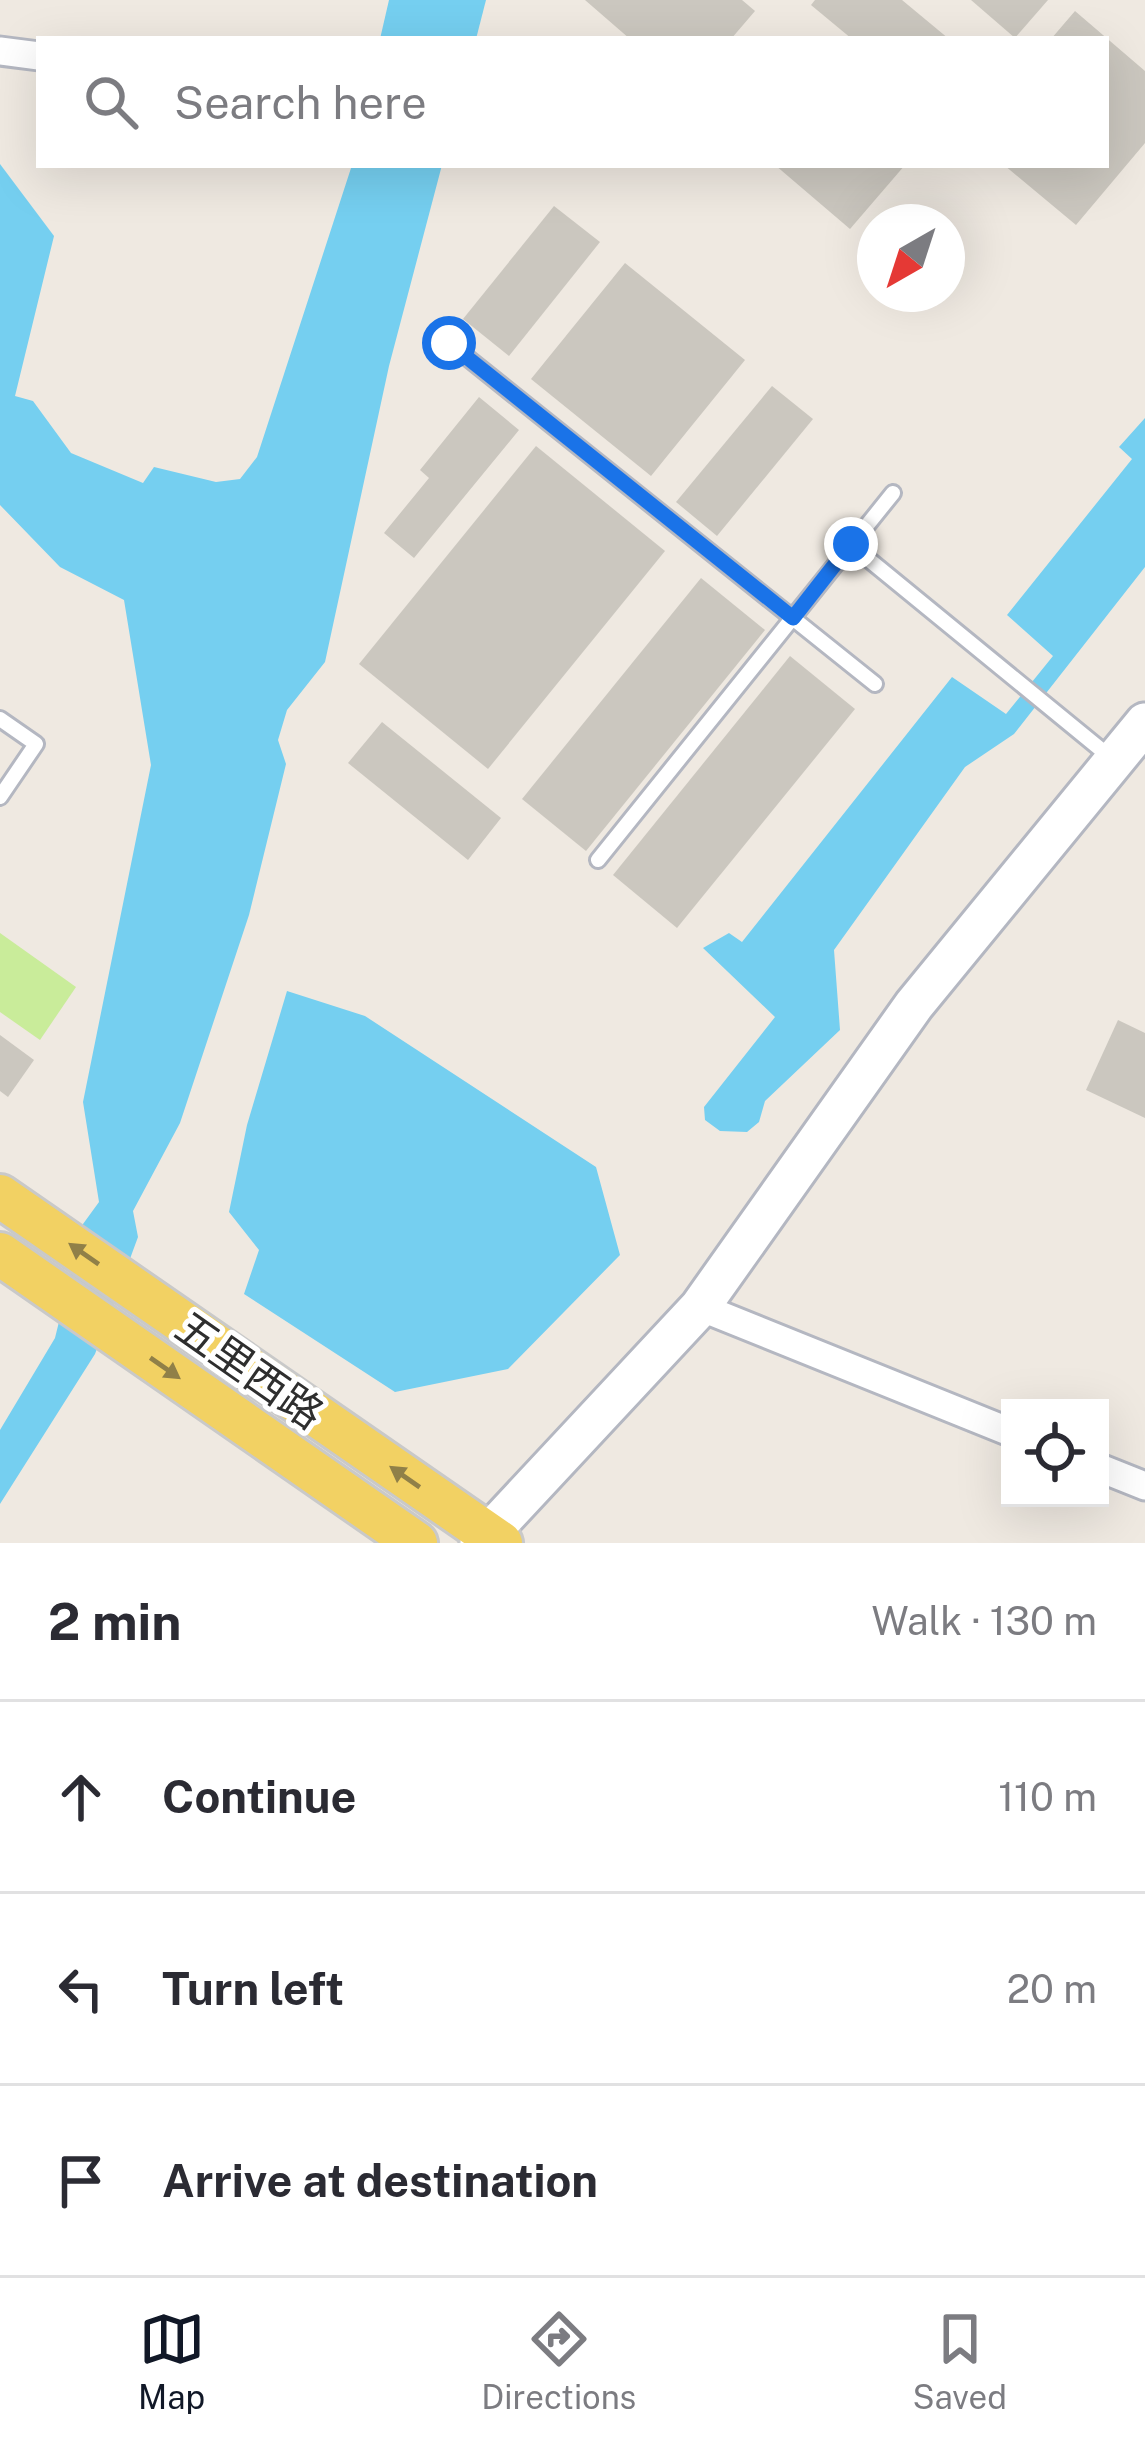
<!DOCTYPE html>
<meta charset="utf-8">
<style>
:root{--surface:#fff;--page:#f7f7f7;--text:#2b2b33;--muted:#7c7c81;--line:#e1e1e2;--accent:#111827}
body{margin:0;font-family:"Public Sans","Noto Sans SC",sans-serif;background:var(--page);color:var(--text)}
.controls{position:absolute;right:36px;bottom:36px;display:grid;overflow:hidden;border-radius:0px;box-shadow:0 12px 48px #0002}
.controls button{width:108px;height:108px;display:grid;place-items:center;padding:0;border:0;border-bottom:3px solid var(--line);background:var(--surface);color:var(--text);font:60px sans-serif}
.compass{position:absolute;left:857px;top:204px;width:108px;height:108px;border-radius:50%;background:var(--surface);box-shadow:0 12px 48px #0002;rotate:219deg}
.stop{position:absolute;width:36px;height:36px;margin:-27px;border:9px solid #1a73e8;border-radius:50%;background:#fff}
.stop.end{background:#1a73e8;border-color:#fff;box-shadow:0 3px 12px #0008}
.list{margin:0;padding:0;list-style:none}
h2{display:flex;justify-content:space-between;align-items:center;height:156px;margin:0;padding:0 48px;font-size:51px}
h2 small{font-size:39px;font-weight:400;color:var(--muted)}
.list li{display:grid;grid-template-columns:78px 1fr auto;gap:36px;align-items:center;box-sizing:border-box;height:192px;padding:0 48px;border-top:3px solid var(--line)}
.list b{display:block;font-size:45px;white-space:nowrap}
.list em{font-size:39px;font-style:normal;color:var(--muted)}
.icon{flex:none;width:66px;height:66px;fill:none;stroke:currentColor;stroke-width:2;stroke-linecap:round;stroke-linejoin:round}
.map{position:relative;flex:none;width:1145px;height:1543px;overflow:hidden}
.search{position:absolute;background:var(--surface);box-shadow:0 12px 48px #0002;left:36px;right:36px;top:36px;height:132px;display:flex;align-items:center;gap:30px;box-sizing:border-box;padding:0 42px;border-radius:0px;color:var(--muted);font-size:45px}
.sheet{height:732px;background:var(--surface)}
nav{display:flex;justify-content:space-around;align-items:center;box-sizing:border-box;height:168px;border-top:3px solid var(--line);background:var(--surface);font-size:33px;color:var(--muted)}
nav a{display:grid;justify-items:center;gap:6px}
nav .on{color:var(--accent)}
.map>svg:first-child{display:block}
.pitch{fill:#c9ec9a}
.water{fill:#75cff0}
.building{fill:#cbc7bf}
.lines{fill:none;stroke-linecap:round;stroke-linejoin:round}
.lane-casing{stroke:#b4b7c1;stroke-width:20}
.street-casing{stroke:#b4b7c1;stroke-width:33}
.secondary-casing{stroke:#b4b7c1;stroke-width:45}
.primary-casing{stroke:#c9c9c9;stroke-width:48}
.lane{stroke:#fff;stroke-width:14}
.street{stroke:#fff;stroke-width:27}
.secondary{stroke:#fff;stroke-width:39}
.primary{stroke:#f2d163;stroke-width:42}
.oneway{fill:#908048}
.route{stroke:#1a73e8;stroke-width:15}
.labels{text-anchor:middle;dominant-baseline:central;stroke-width:10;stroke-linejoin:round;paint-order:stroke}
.street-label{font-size:42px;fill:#2e2e2e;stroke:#fff}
</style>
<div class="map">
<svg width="1145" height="1543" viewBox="0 0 1145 1543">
<rect width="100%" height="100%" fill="#efe9e1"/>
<path class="pitch" d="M0 933 76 987 40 1040 0 1012Z"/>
<g class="water">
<path d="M389 0H486L476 39H380Z"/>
<path d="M0 164 54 236 15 396 33 401 71 453 143 483 154 467 216 482 240 479 257 457 352 165H442L389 366 325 662 287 710 278 740 286 764 249 915 180 1123 133 1211 138 1237 95 1354 0 1504V1430L55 1338 83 1224 99 1202 83 1102 151 765 124 600 60 567 0 505Z"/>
<path d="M1145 418V567L1014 734 965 767 834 950 840 1030 765 1101 759 1122 747 1132 720 1131 705 1120 704 1107 775 1017 703 948 729 933 742 942 952 677 1006 714 1053 656 1007 615 1132 459 1119 447Z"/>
<path d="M287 991 365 1016 596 1167 620 1255 508 1369 395 1392 244 1294 259 1250 229 1212 247 1125Z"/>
</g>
<g class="building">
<path d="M585 0H742L755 11 731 39H630Z"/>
<path d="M815 0H902L949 39H852L811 5Z"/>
<path d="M971 0H1048L1015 38Z"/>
<path d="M1075 11 1145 71V143L1076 225 1004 165H1106V39H1051Z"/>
<path d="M775 165H905L850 229Z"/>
<path d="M554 206 600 242 509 356 463 319Z"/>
<path d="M625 263 745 360 651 476 531 379Z"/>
<path d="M772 386 813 419 717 536 676 502Z"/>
<path d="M479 397 519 430 414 558 384 533 429 478 420 470Z"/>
<path d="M536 446 665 551 488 769 359 664Z"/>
<path d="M701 578 765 630 586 851 522 799Z"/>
<path d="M790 656 855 709 677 928 613 875Z"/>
<path d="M382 722 501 818 468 860 348 763Z"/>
<path d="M1118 1020 1145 1033V1118L1086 1090Z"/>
<path d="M0 1035 34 1060 8 1097 0 1091Z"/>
</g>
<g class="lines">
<defs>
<g id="lane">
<path d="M449 343 875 684"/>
<path d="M851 545 1110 757"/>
<path d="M0 719 36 744 0 797"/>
<path d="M598 860 893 493"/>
</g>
<g id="street">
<path d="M0 51 39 56"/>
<path d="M700 1307 1010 1432"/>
<path d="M1100 1468 1145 1486"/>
</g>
<path id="secondary" d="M480 1543 700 1307 914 1005 1145 723"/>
<g id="primary">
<path d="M0 1196 501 1543"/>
<path d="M0 1254 416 1543"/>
</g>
</defs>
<use href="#lane" class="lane-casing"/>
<use href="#street" class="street-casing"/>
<use href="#secondary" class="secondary-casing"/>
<use href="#primary" class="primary-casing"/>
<use href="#lane" class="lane"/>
<use href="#street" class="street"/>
<use href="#secondary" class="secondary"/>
<use href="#primary" class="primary"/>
</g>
<defs><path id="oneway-solid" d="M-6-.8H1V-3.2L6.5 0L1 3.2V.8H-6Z" transform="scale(3)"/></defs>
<g class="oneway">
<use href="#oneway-solid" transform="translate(84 1254) rotate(-145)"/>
<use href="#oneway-solid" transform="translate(165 1368) rotate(35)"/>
<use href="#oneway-solid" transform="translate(405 1477) rotate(-145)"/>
</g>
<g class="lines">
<path class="route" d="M449 343 793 618 851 544"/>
</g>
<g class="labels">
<g class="street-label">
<text transform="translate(250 1370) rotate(35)">五里西路</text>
</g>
</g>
</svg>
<div class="controls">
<button><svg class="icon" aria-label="locate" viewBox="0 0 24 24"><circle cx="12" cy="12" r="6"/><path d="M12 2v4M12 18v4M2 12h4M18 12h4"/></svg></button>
</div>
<svg class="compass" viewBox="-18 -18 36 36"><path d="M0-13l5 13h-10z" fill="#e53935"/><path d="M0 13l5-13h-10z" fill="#7c7c81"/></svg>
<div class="stop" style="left:449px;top:343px"></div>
<div class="stop end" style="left:851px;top:544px"></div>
<div class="search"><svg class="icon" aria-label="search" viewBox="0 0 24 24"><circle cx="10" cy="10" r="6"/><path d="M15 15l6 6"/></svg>Search here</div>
</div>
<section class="sheet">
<h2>2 min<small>Walk · 130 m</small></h2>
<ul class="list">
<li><svg class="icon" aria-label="ahead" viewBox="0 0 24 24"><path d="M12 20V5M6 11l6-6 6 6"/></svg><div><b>Continue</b></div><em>110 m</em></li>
<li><svg class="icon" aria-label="left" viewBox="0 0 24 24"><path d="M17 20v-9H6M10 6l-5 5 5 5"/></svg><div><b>Turn left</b></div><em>20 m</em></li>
<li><svg class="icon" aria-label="arrive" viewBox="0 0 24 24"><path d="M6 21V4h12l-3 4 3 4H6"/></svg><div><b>Arrive at destination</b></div></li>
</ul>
</section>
<nav>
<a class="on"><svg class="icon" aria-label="map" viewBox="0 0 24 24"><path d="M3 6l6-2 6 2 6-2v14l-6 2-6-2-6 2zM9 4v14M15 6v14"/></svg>Map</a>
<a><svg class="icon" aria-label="directions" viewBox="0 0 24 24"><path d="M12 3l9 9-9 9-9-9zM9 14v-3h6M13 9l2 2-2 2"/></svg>Directions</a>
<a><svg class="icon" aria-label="saved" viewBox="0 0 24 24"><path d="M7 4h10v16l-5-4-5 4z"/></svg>Saved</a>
</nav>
